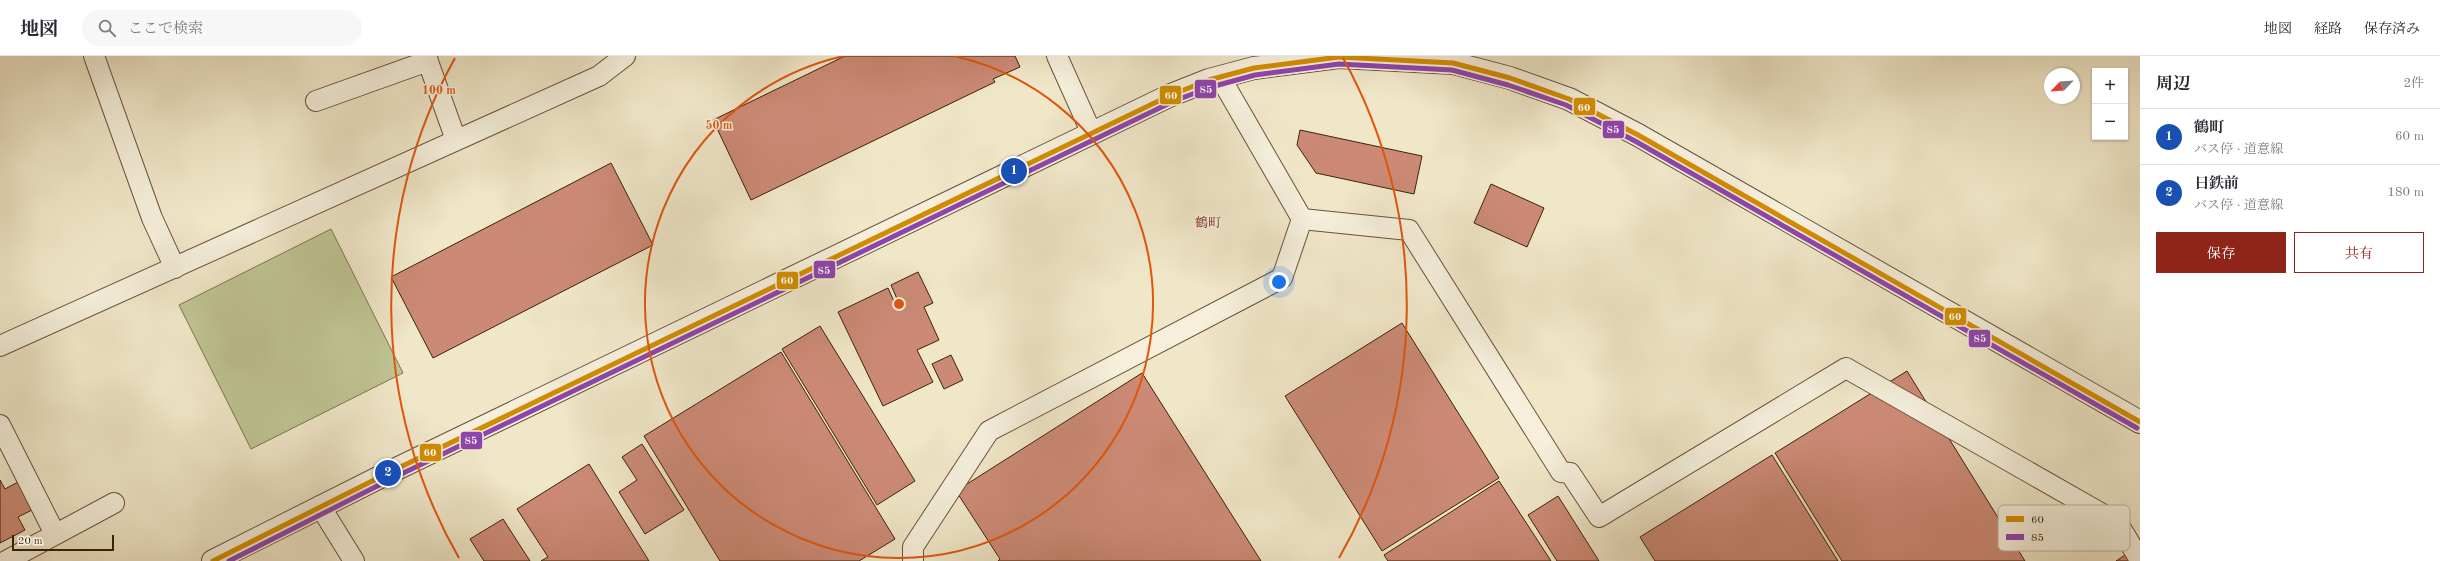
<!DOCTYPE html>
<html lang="ja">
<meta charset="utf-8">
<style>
:root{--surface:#fff;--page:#f7f7f7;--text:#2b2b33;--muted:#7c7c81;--line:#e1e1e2;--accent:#8f2418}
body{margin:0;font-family:"Old Standard TT","Noto Serif JP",serif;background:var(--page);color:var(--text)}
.controls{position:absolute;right:12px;top:12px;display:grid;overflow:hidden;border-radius:0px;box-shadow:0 1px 3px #0004}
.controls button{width:36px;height:36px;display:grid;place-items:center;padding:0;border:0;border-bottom:1px solid var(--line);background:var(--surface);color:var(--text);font:20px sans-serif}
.compass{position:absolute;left:2044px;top:12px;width:36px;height:36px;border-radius:50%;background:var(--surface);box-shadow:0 1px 3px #0004;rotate:245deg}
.scale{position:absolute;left:12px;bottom:10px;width:102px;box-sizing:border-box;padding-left:4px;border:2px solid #3c2206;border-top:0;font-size:11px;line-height:14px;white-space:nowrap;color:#3c2206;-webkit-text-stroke:3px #f5efdc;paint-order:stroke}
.you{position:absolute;left:1279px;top:226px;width:14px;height:14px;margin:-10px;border:3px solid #fff;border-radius:50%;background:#1a73e8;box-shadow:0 0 0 6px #1a73e833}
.badge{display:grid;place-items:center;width:26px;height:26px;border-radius:50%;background:var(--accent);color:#fff;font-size:13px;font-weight:700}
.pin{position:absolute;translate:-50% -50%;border:2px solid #fff;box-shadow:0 1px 4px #0006}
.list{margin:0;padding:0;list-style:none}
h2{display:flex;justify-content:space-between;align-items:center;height:52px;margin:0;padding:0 16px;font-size:17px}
h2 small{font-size:13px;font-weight:400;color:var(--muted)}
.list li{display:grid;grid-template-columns:26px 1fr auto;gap:12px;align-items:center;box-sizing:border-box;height:56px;padding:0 16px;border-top:1px solid var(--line)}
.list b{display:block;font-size:15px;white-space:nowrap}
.list p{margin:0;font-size:13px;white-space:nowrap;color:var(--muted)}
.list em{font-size:13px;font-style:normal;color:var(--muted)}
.actions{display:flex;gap:8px;padding:12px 16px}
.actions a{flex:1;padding:9px 0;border:1px solid var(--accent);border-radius:0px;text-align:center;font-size:14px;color:var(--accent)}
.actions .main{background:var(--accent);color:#fff}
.icon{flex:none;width:22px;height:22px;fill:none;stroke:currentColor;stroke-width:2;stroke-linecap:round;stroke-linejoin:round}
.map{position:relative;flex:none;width:2140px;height:505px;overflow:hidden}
header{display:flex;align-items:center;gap:24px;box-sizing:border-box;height:56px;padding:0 20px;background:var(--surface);border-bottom:1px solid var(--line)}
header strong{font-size:19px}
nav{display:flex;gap:22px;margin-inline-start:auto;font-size:14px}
.search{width:280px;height:36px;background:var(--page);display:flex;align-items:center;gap:10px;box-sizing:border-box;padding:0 14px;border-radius:22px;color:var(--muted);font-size:15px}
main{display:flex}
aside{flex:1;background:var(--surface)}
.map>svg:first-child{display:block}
.green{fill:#bfc493;stroke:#7e734c}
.building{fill:#cc8a76;stroke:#3c2206}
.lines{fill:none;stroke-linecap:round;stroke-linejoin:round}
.service-casing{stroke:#695337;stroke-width:22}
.tertiary-casing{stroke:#695337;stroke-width:24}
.service{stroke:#f5efdc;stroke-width:20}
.tertiary{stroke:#f5efdc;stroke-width:22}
.bus-1-casing{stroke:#f5efdc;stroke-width:8}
.bus-2-casing{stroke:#f5efdc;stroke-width:8}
.bus-1{stroke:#d28c01;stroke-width:5}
.bus-2{stroke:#8e44ad;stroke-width:5}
.ring{fill:none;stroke:#df560c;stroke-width:2}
.labels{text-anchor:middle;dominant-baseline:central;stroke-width:3;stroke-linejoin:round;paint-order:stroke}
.neighbourhood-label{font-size:13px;fill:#7a1f14;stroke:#f5efdc}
.key{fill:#f5efdc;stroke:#beb29c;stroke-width:1}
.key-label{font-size:11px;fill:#3c2206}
.centre{fill:#df560c;stroke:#f5efdc;stroke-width:2}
.ring-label{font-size:12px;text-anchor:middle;font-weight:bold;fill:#df560c;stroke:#f5efdc;stroke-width:3;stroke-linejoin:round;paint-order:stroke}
.line-badge{stroke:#f5efdc;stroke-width:1.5}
.badge-label{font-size:11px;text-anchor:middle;font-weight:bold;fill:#fff}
</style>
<header>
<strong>地図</strong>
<div class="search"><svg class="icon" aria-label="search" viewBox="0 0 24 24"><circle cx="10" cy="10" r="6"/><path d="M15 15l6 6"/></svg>ここで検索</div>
<nav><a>地図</a><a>経路</a><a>保存済み</a></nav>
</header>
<main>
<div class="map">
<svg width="2140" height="505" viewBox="0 0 2140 505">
<rect width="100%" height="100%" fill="#f0e7c9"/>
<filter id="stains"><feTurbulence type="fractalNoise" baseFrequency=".005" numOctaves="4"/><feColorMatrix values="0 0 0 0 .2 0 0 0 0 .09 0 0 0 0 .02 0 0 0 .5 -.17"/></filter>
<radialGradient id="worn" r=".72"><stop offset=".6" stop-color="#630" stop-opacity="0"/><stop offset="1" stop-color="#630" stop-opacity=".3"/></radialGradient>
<path class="green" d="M331 173 403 317 251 393 179 249Z"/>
<g class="building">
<path d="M845 0H1015L1020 11 993 23 995 26 751 144 713 64Z"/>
<path d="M1300 74 1422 100 1414 138 1316 117 1297 89Z"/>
<path d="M611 107 653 189 433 302 391 221Z"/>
<path d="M1491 128 1544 152 1527 191 1474 167Z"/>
<path d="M918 216 933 247 924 251 939 284 917 294 933 326 883 350 838 256 888 232 897 252 900 250 891 229Z"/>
<path d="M1402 267 1499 422 1382 495 1285 340Z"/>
<path d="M820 270 915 425 877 449 782 293Z"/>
<path d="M781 296 895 483 859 505H720L644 380Z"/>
<path d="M951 299 963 324 944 333 932 308Z"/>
<path d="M1907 315 2025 505H1842L1775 397Z"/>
<path d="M1142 317 1261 505H998L1000 503 956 435Z"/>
<path d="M642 388 684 454 645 478 619 436 637 424 622 401Z"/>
<path d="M1772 399 1838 505H1655L1640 481Z"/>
<path d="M589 408 649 505H541L548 501 517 453Z"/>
<path d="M0 424 5 433 18 426 32 454 18 461 25 474 0 487Z"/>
<path d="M1499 425 1551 505H1388L1384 499Z"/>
<path d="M1558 440 1599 505H1557L1528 459Z"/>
<path d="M503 463 530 505H484L470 483Z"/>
<path d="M2125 499 2129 505H2116Z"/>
</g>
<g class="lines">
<defs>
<g id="service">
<path d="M94 0 152 162 175 212"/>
<path d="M426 0 456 84"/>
<path d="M1057 0 1092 78"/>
<path d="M316 45 428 5"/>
<path d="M1302 163 1409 174 1561 416 1570 417 1599 461 1846 312 2104 459 2120 471 2140 504"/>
<path d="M0 290 599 20 625 0"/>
<path d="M0 369 55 478"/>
<path d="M320 450 354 505"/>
<path d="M6 505 114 447"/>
<path d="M913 505V491L989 375 1282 222 1302 163 1220 21"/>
</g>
<path id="tertiary" d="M213 505 388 417 1171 39 1209 24 1254 12 1339 1 1453 7 1510 22 1569 43 1638 79 2140 366"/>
</defs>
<use href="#service" class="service-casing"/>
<use href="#tertiary" class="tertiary-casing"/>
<use href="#service" class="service"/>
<use href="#tertiary" class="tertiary"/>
<defs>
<path id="bus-1" d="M213 505 388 417 1171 39 1209 24 1254 12 1339 1 1453 7 1510 22 1569 43 1638 79 2140 366"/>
<path id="bus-2" d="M229 505 391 423 1174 45 1211 31 1255 19 1339 8 1452 14 1508 29 1566 49 1635 85 2137 372"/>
</defs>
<use href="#bus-1" class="bus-1-casing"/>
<use href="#bus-2" class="bus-2-casing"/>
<use href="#bus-1" class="bus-1"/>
<use href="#bus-2" class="bus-2"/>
</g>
<g class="ring">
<path d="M954 0A254 254 0 1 1 844 0"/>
<path d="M459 502A508 508 0 0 1 455 2M1343 2A508 508 0 0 1 1339 502"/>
</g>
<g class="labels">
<g class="neighbourhood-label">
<text x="1208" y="167">鶴町</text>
</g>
</g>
<rect x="1998" y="449" width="132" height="46" rx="6" class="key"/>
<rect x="2006" y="460" width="18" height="6" fill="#d28c01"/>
<rect x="2006" y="478" width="18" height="6" fill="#8e44ad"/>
<g class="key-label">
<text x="2031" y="467">60</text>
<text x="2031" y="485">85</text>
</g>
<circle cx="899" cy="248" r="6" class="centre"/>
<g class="ring-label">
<text x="439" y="38">100 m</text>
<text x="719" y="73">50 m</text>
</g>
<g class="line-badge">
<rect x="1194" y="23" width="23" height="20" rx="4" fill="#8e44ad"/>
<rect x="1159" y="29" width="23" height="20" rx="4" fill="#d28c01"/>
<rect x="1573" y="41" width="23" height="19" rx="4" fill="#d28c01"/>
<rect x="1602" y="64" width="23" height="19" rx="4" fill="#8e44ad"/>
<rect x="813" y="204" width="23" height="19" rx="4" fill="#8e44ad"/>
<rect x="776" y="215" width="23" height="19" rx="4" fill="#d28c01"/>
<rect x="1944" y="251" width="23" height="19" rx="4" fill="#d28c01"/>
<rect x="1968" y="273" width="23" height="19" rx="4" fill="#8e44ad"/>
<rect x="460" y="375" width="23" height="19" rx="4" fill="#8e44ad"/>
<rect x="419" y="387" width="23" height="19" rx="4" fill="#d28c01"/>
</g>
<g class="badge-label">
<text x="1206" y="37">85</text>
<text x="1171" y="43">60</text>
<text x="1584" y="55">60</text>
<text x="1613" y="77">85</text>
<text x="824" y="218">85</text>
<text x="787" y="228">60</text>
<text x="1955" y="264">60</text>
<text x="1980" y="286">85</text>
<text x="471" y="388">85</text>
<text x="430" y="400">60</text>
</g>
<rect width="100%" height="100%" filter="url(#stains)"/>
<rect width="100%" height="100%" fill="url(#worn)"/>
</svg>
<div class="controls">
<button>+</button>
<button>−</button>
</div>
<svg class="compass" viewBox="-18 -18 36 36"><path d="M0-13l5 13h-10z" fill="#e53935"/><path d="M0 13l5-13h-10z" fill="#7c7c81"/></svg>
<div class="scale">20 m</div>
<div class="you"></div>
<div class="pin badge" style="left:1014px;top:115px;background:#1a4fb4">1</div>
<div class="pin badge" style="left:388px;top:417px;background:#1a4fb4">2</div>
</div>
<aside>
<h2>周辺<small>2件</small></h2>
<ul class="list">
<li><span class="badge" style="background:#1a4fb4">1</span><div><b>鶴町</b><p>バス停 · 道意線</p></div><em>60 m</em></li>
<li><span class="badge" style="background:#1a4fb4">2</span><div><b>日鉄前</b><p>バス停 · 道意線</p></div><em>180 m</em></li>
</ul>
<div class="actions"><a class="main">保存</a><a>共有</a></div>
</aside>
</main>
